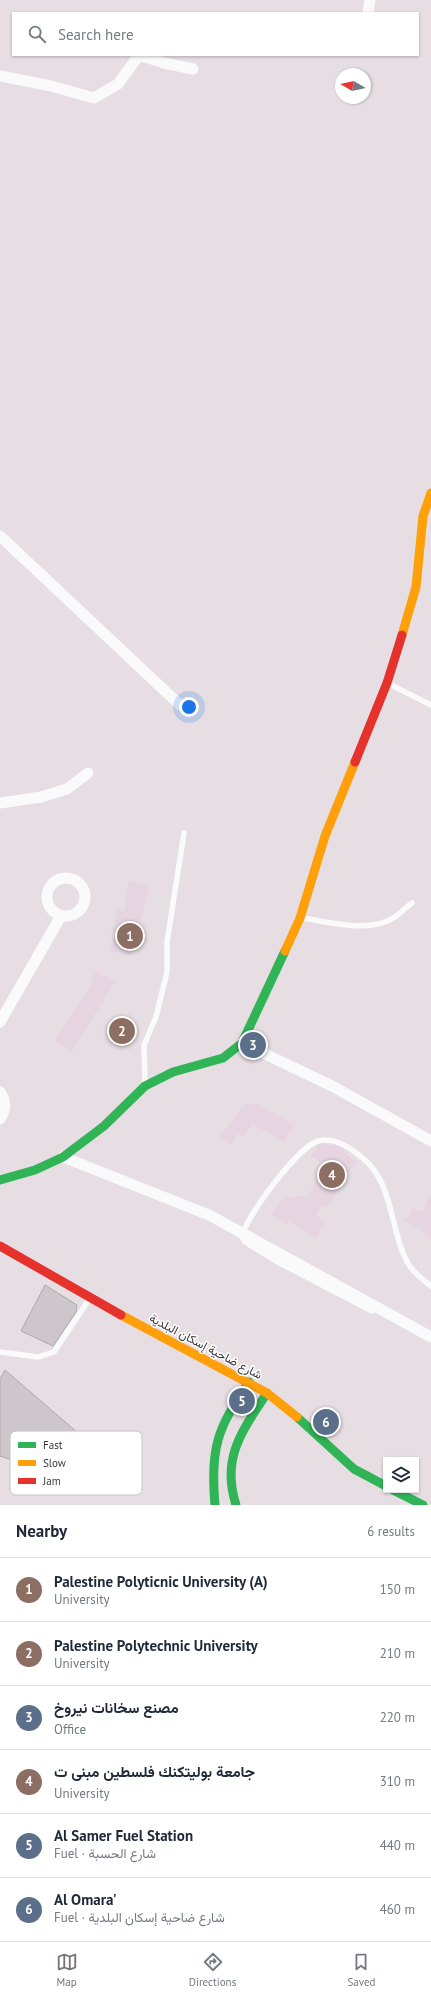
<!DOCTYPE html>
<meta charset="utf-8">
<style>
:root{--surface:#fff;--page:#f6f6f7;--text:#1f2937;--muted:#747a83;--line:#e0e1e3;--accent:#787176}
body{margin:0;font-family:"PT Sans",Vazirmatn,sans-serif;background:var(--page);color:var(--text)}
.controls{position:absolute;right:12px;bottom:12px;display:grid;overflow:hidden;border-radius:0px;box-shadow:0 1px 3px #0004}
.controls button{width:36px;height:36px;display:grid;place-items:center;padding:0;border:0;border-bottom:1px solid var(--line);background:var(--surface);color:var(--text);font:20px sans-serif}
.compass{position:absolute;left:335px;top:68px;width:36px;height:36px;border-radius:50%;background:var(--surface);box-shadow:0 1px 3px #0004;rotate:279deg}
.you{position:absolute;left:189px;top:707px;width:14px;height:14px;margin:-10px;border:3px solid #fff;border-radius:50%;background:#1a73e8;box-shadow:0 0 0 6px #1a73e833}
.badge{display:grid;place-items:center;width:26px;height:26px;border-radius:50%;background:var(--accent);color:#fff;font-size:13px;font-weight:700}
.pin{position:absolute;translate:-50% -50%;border:2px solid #fff;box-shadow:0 1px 4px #0006}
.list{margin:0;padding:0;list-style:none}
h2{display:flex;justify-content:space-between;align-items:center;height:52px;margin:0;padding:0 16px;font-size:17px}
h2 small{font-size:13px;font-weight:400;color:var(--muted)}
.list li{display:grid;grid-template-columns:26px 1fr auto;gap:12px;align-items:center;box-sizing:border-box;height:64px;padding:0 16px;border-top:1px solid var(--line)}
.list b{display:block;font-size:15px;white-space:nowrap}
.list p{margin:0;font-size:13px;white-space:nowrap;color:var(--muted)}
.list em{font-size:13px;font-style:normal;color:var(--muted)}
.icon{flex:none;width:22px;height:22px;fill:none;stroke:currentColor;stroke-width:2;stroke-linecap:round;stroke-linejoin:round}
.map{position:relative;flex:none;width:431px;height:1505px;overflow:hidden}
.search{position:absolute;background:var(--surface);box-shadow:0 1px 3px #0004;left:12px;right:12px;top:12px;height:44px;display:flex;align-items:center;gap:10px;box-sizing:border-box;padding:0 14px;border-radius:0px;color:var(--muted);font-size:15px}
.sheet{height:436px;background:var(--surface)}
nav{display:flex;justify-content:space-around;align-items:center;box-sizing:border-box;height:56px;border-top:1px solid var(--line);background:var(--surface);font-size:11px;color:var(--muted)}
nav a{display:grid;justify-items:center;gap:2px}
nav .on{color:var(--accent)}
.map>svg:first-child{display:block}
.built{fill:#e6d5e0}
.building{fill:#cdc6cb;stroke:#aea8ab}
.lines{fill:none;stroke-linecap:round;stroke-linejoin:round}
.lane{stroke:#fbfafb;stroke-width:5.5}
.street{stroke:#fbfafb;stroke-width:11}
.fast{stroke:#30b455;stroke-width:9}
.slow{stroke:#ff9f0a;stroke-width:9}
.jam{stroke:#e5322d;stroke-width:9}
.labels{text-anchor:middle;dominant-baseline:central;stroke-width:3;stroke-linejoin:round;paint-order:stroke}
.street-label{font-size:12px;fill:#3d373b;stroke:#fff}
.key{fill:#fff;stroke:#c5c3c4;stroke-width:1}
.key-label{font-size:11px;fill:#3d373b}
</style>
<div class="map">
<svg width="431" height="1505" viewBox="0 0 431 1505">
<rect width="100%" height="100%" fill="#e6dee3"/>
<g class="built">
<path d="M129 880 150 886 131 955 110 951 116 932 112 930 117 910 124 911Z"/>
<path d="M96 971 115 982 72 1051 55 1040 90 987Z"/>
<path d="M257 1103 295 1126 284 1141 252 1124 243 1136 238 1134 231 1145 219 1137 244 1105Z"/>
<path d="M321 1141 330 1146 335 1143 344 1149V1153L357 1162 338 1186 340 1189 326 1207 322 1205 316 1214 326 1224 315 1238 289 1220 287 1225 272 1214 285 1195 294 1199 295 1196H302L306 1199 323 1170 327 1169V1167L311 1156Z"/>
<path d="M431 1195V1241L420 1228 402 1221 409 1217 413 1208 422 1212Z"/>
</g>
<g class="building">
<path d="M45 1285 77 1305 76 1312 53 1346 21 1331Z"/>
<path d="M5 1370 100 1452 76 1478 41 1450 32 1467 0 1456V1379Z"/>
</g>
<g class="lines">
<g class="lane">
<path d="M389 684 431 705"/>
<path d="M302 918C330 922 370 934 395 917 401 913 406 907 412 903"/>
<path d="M145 1084 144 1045 156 1017 167 972V942L184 833"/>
<path d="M372 1311 276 1261 245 1242 242 1237C245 1217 299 1146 318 1141 333 1137 349 1147 360 1156 395 1181 389 1232 409 1265 415 1274 423 1280 431 1286"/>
<path d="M0 1352 38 1357 54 1352 90 1298"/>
</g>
<g class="street">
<path d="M368 13 370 0"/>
<path d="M0 76 51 86 94 98 118 84 139 55 164 63 193 69"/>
<path d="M0 536 180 705"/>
<path d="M0 803 41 797 67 789 88 773"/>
<circle cx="66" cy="897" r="19"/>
<path d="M0 1022 61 916"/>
<path d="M242 1043 332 1086 431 1141"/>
<path d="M0 1092C7 1102 6 1110 0 1119"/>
<path d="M63 1157 209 1215 431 1337"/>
</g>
<g class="fast">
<path d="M0 1180 35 1170 63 1157 104 1126 145 1086 173 1072 223 1058 242 1043 285 951"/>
<path d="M297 1417 354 1469 386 1486"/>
<path d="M393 1490 423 1505"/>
<path d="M215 1505C210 1450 217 1427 249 1382"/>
<path d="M236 1505C221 1458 242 1431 267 1393"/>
</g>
<g class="slow">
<path d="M402 635 416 587 423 516 431 493"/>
<path d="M285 951 300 918 325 836 355 762"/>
<path d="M121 1315 267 1393 297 1417"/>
</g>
<g class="jam">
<path d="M355 762 387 683 402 635"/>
<path d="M0 1246 121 1315"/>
</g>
</g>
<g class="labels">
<g class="street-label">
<text transform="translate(206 1346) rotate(28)">شارع ضاحية إسكان البلدية</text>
</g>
</g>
<rect x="10" y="1431" width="132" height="64" rx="6" class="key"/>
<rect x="18" y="1442" width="18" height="6" fill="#30b455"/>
<rect x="18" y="1460" width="18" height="6" fill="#ff9f0a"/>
<rect x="18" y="1478" width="18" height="6" fill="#e5322d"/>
<g class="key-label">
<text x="43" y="1449">Fast</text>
<text x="43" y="1467">Slow</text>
<text x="43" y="1485">Jam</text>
</g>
</svg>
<div class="controls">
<button><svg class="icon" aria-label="layers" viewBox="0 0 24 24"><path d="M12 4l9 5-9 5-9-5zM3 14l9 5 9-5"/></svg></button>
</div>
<svg class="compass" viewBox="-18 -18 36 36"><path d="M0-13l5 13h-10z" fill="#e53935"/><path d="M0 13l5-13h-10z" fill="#747a83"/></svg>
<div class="you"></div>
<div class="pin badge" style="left:130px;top:936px;background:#8d6e63">1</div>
<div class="pin badge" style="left:122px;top:1031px;background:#8d6e63">2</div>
<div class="pin badge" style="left:253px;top:1045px;background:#5c6f8a">3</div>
<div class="pin badge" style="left:332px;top:1175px;background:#8d6e63">4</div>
<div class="pin badge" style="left:242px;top:1401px;background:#5c6f8a">5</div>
<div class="pin badge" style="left:326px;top:1422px;background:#5c6f8a">6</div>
<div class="search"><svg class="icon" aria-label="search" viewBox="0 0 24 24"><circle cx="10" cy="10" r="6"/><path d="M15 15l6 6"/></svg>Search here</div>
</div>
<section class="sheet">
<h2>Nearby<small>6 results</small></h2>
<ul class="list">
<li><span class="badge" style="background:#8d6e63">1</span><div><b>Palestine Polyticnic University (A)</b><p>University</p></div><em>150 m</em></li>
<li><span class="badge" style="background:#8d6e63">2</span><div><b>Palestine Polytechnic University</b><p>University</p></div><em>210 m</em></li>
<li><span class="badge" style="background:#5c6f8a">3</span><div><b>مصنع سخانات نيروخ</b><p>Office</p></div><em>220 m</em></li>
<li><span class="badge" style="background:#8d6e63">4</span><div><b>جامعة بوليتكنك فلسطين مبنى ت</b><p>University</p></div><em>310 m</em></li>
<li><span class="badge" style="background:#5c6f8a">5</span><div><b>Al Samer Fuel Station</b><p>Fuel · شارع الحسبة</p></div><em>440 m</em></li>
<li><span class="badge" style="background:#5c6f8a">6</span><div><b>Al Omara'</b><p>Fuel · شارع ضاحية إسكان البلدية</p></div><em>460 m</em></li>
</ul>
</section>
<nav>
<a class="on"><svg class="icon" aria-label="map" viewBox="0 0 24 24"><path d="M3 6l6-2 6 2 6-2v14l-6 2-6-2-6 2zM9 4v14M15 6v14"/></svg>Map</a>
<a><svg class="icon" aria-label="directions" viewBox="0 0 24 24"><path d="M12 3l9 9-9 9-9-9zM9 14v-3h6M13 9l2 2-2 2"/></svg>Directions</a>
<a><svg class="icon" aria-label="saved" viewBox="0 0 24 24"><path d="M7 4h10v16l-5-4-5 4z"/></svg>Saved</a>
</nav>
